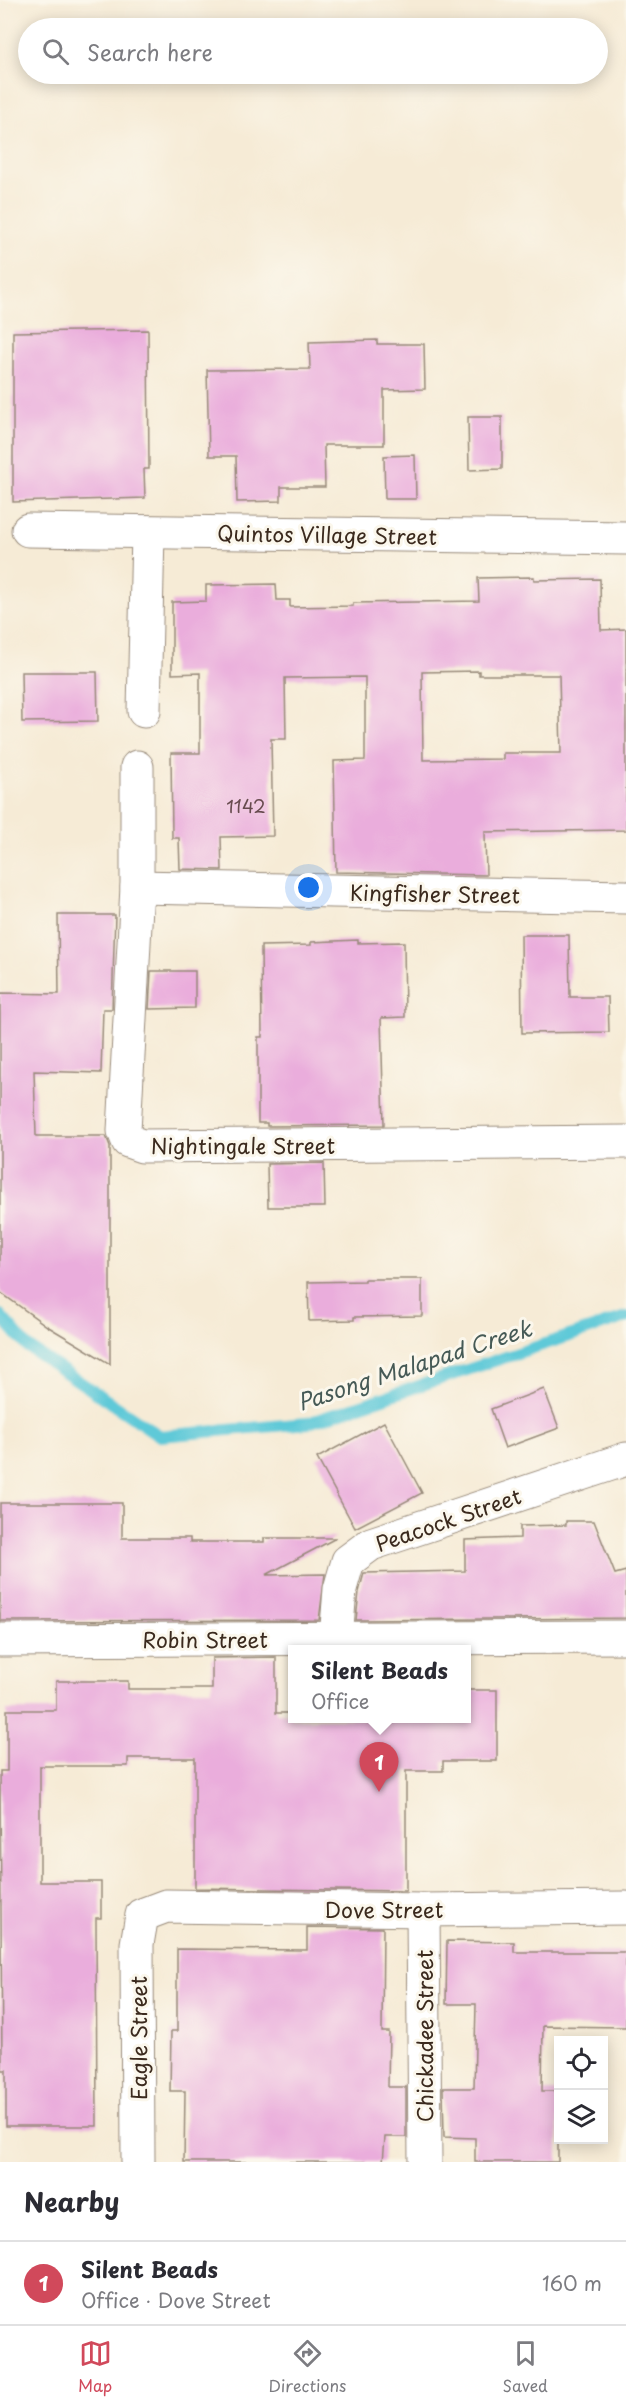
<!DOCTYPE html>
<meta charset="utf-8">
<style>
:root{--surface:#fff;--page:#f2f2f3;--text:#2b2b33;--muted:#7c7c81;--line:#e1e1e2;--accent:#d1495b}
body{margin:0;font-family:"Playpen Sans",sans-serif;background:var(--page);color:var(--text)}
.controls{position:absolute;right:18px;bottom:18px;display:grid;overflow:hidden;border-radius:0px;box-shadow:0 3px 15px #0003}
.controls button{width:54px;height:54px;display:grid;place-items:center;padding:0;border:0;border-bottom:2px solid var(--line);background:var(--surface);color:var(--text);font:30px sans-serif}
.you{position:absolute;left:309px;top:888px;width:21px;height:21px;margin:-15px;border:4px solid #fff;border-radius:50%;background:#1a73e8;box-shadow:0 0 0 9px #1a73e833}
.badge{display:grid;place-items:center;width:39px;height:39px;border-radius:50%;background:var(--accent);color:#fff;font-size:20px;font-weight:700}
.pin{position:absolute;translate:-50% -50px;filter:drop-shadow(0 2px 3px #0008)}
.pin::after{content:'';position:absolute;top:32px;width:21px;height:18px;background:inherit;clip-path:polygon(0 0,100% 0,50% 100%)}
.popup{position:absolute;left:288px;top:1645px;width:183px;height:78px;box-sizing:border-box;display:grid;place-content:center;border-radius:0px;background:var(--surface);filter:drop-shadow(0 2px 4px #0005);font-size:20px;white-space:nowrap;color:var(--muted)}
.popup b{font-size:22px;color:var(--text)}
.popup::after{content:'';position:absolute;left:50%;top:100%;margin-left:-12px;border:12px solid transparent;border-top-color:var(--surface)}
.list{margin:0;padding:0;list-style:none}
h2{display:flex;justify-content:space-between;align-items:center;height:78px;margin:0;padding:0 24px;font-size:26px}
h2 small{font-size:20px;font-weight:400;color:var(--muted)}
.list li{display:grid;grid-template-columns:39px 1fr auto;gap:18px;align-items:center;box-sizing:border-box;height:84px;padding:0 24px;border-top:2px solid var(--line)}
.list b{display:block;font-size:22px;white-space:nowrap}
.list p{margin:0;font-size:20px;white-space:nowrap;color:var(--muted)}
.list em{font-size:20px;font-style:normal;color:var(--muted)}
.icon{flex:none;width:33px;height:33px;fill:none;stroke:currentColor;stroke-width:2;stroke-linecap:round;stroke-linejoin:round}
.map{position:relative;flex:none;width:626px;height:2162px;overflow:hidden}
.search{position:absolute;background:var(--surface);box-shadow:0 3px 15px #0003;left:18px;right:18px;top:18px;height:66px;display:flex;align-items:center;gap:15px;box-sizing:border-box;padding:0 21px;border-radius:33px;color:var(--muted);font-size:22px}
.sheet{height:162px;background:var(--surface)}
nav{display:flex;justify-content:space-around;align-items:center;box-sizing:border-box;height:84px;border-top:2px solid var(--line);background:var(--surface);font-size:16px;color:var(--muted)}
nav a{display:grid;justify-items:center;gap:3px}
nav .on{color:var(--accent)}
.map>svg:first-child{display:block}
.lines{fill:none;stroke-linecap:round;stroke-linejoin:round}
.stream{stroke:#5ec9d8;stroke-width:12}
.building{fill:#eaaddc;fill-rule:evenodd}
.minor-casing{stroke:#988a7a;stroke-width:35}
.minor{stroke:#fff;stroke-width:33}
.labels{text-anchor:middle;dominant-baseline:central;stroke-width:6;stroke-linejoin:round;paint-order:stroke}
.number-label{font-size:18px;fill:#674b4e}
.street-label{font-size:21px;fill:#3b2a1e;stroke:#fbf7ec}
.water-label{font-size:22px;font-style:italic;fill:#465a56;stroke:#fbf7ec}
</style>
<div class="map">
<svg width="626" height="2162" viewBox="0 0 626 2162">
<rect width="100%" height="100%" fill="#fbf7ec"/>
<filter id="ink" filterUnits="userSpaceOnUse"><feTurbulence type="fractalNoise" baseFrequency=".0167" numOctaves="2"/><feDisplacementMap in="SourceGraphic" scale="12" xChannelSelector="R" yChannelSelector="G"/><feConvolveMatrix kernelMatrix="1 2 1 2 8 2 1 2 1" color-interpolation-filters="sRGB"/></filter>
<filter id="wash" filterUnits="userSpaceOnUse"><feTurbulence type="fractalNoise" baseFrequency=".008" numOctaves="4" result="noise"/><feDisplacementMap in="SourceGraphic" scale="24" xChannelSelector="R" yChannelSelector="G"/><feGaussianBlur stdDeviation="1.35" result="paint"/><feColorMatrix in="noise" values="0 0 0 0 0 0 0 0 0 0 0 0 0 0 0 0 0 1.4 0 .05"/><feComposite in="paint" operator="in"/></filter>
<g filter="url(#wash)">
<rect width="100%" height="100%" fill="#f6ebd6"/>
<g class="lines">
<path class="stream" d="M0 1315 28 1347 160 1436 308 1423 626 1317"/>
</g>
<g id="blocks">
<g class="building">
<path d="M148 330 149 469H144L145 498 13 502V332Z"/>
<path d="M377 340V344H424L425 389 384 390V445H324L325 487H281V501L237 502 236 456H209L207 370 310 369 309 342Z"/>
<path d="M468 417H502V469L469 470Z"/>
<path d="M415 455 416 499H385L384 456Z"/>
<path d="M534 577V580L600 579 601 630 626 629V830L485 832 486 875 336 872 334 761 365 760V677L285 678 286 739H271L273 836 221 837 222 870 180 869 179 838H172L171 753H200V673L172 674V602L206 601V585L276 584 277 600H290V607L353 606V603L479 601 478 578ZM479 671V675H559L561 753H503V759L423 760 422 672Z"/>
<path d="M21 672H97L98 721 22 722Z"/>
<path d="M58 915H115L112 1009H103L101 1073 34 1071 36 1136H106L110 1146V1364L47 1326 0 1292V993L59 994Z"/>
<path d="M521 935H569L570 997H608L609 1032 522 1033Z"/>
<path d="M358 940V943L404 942 405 1017 381 1018 384 1125 267 1126V1123H258V1037H262L261 946 311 945V942Z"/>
<path d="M151 971H195V1008L149 1009Z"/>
<path d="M324 1163 325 1207H268L267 1164Z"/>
<path d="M365 1279H422V1316L354 1317V1320L309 1321 308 1282 365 1281Z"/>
<path d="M544 1389 559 1428 505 1448 491 1409Z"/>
<path d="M384 1422 422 1493 355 1528 317 1458Z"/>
<path d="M0 1503H122V1538H190V1542H264V1538H336L266 1575 325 1574 319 1620 0 1621Z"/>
<path d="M566 1521H594L615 1574 626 1571V1618L356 1620 359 1592 364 1573 465 1571V1540L520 1538V1526L566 1525Z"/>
<path d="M276 1657V1713H292V1719H466V1690H497V1761H443V1771H406V1891L195 1888V1758H128V1766H40V1882H101V1918H96L97 2126H6V2070H2L0 1771H7V1710H56V1681H128V1689H212V1658Z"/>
<path d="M307 1927 383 1928 382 2032H389L388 2087H406V2137H385L383 2162H184L185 2091H170L171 2031H177V1949L307 1950Z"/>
<path d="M447 1941 514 1942V1952H626V2027L543 2026 542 2091H558V2162H475V2138L444 2137 443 2088H474L476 2004H446Z"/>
</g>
</g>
</g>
<g filter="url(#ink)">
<use href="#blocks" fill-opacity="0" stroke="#988a7a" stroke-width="1.5"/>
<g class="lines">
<defs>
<g id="minor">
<path d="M28 530 626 538"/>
<path d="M144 711 148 532"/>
<path d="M137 767V887L124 1131 128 1141 142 1146 626 1142"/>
<path d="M137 887 626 897"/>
<path d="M336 1639 340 1589 348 1561 371 1544 626 1459"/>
<path d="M0 1640 626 1637"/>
<path d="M423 1910 425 2162"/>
<path d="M138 2162 137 1944 142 1915 166 1906 423 1910 626 1908"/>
</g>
</defs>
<use href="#minor" class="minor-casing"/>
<use href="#minor" class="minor"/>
</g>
</g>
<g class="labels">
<g class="number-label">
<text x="246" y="805">1142</text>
</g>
<g class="street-label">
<text transform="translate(327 534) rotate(1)">Quintos Village Street</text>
<text transform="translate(435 893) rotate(1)">Kingfisher Street</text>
<text x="243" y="1145">Nightingale Street</text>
<text transform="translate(448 1519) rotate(-19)">Peacock Street</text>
<text x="205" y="1639">Robin Street</text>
<text x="384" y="1909">Dove Street</text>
<text transform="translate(424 2036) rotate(-90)">Chickadee Street</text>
<text transform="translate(138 2038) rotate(-90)">Eagle Street</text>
</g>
<g class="water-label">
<text transform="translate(414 1364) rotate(-18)">Pasong Malapad Creek</text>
</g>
</g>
</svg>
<div class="controls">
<button><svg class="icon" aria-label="locate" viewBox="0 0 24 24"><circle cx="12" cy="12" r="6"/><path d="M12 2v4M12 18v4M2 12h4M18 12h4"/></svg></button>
<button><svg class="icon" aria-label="layers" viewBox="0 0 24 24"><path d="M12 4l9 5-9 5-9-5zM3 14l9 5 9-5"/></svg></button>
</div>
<div class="you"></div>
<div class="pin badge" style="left:379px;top:1792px">1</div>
<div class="popup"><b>Silent Beads</b>Office</div>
<div class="search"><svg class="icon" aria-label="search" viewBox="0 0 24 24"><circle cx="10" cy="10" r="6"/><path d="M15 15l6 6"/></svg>Search here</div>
</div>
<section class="sheet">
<h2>Nearby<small></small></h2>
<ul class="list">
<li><span class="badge">1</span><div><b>Silent Beads</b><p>Office · Dove Street</p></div><em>160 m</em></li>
</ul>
</section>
<nav>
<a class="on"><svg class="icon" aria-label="map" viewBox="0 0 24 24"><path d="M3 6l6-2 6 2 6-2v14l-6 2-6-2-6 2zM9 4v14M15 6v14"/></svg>Map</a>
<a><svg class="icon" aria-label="directions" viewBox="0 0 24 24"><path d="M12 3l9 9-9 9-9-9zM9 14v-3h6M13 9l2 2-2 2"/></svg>Directions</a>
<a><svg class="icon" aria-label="saved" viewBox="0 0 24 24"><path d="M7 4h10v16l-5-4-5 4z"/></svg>Saved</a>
</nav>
